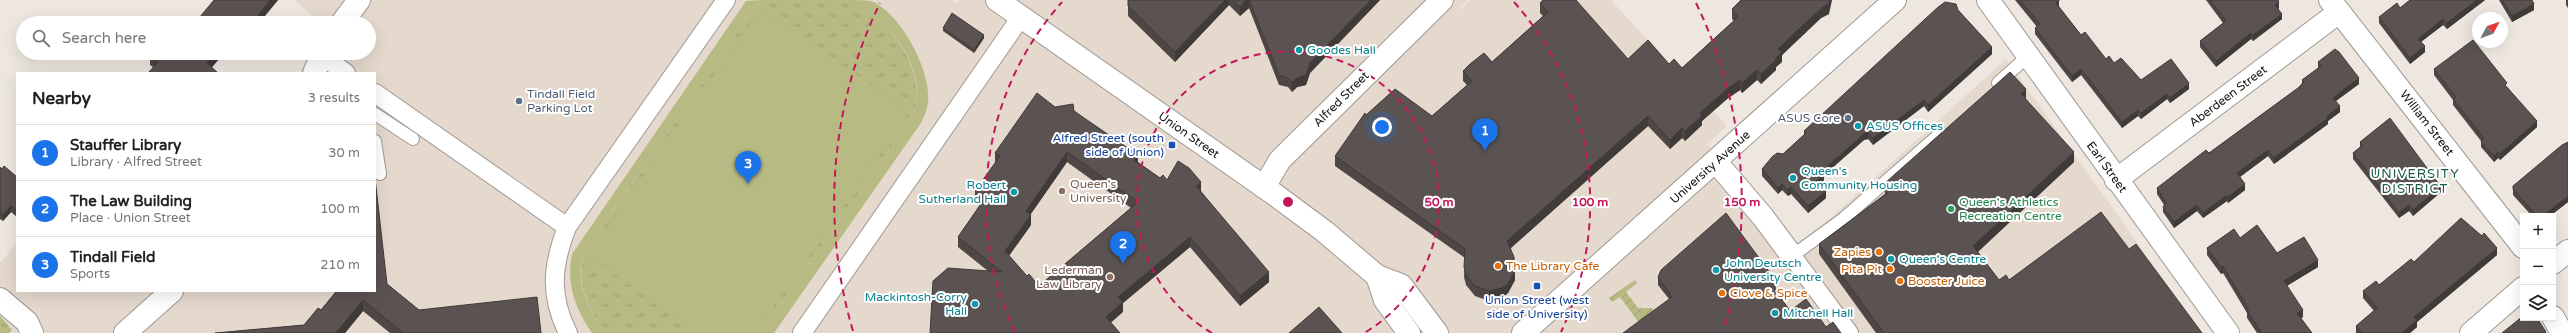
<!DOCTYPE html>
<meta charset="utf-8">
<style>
:root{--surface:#fff;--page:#f6f6f6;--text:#222;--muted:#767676;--line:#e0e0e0;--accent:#1a73e8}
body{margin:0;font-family:"Varela Round",sans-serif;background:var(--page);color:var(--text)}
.controls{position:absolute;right:12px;bottom:12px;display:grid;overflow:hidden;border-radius:0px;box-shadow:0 4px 16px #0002}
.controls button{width:36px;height:36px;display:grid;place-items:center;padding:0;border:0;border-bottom:1px solid var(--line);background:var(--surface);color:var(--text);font:20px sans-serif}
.compass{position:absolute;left:2472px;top:12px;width:36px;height:36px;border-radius:50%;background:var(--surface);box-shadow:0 4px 16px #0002;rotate:49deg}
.you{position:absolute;left:1382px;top:127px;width:14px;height:14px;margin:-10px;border:3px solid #fff;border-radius:50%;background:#1a73e8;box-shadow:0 0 0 6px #1a73e833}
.badge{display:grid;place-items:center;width:26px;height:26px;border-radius:50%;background:var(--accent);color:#fff;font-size:13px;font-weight:700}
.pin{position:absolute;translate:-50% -33px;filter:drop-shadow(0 1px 2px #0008)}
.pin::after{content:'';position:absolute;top:21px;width:14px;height:12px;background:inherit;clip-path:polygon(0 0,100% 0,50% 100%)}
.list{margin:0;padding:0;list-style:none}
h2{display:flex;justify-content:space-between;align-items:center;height:52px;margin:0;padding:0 16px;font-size:17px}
h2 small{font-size:13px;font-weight:400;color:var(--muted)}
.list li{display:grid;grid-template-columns:26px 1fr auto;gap:12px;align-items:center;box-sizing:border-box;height:56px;padding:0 16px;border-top:1px solid var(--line)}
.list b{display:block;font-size:15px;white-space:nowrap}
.list p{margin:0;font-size:13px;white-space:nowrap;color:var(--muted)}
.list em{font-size:13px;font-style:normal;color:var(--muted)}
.icon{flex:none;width:22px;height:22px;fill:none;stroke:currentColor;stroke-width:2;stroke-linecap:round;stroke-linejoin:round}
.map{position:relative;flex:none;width:2568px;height:333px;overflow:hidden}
.search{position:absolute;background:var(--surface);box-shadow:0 4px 16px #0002;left:16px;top:16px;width:360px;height:44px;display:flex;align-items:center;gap:10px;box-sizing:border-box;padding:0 14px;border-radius:22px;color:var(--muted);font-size:15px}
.panel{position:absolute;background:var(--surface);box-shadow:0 4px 16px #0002;left:16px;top:72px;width:360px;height:220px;border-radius:0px}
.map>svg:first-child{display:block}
.built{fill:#e5d9cd}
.grass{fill:url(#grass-tufts)}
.garden{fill:url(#garden-furrows)}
.pitch{fill:#b7ba83}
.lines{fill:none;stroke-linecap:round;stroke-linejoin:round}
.service-casing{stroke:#9f9994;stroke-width:14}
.pedestrian-casing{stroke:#9f9994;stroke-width:20}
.minor-casing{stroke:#9f9994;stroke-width:24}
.tertiary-casing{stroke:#9f9994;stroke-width:24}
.secondary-casing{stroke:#9f9994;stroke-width:24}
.service{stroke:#fff;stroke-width:12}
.pedestrian{stroke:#fff;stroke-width:18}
.minor{stroke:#fff;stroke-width:22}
.tertiary{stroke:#fff;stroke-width:22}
.secondary{stroke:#fff;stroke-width:22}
.wall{fill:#4e4746;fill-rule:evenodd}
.shaded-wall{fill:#403a39}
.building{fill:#5b5351;stroke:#403a39;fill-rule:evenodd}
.ring{fill:none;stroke:#c2185b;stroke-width:2;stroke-dasharray:7 5}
.culture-dot{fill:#0f9aa8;stroke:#fff;stroke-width:1.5}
.service-dot{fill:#5c6f8a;stroke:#fff;stroke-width:1.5}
.transit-dot{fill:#1a4fb4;stroke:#fff;stroke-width:1.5}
.education-dot{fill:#8d6e63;stroke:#fff;stroke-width:1.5}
.leisure-dot{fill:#2e9e5b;stroke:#fff;stroke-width:1.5}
.food-dot{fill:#e8710a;stroke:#fff;stroke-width:1.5}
.labels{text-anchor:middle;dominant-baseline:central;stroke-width:4;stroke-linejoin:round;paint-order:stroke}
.culture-label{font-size:12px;fill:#0d838f;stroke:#fff;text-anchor:start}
.service-label{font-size:12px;fill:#4e5e75;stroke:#fff;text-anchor:start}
.street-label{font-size:12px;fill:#141210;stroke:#fff}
.transit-label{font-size:12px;fill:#164399;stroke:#fff;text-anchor:end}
.education-label{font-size:12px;fill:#785e54;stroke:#fff;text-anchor:start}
.leisure-label{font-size:12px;fill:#27864d;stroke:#fff;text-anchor:start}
.food-label{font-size:12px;fill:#c56008;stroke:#fff;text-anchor:start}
.neighbourhood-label{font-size:13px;letter-spacing:1px;fill:#1b5d42;stroke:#fff}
.centre{fill:#c2185b;stroke:#fff;stroke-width:2}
.ring-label{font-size:12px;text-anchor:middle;font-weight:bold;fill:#c2185b;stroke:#fff;stroke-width:4;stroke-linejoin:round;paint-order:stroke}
</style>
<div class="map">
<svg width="2568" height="333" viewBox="0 0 2568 333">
<defs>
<pattern id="grass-tufts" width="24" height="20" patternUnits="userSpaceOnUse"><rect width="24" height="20" fill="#b7ba83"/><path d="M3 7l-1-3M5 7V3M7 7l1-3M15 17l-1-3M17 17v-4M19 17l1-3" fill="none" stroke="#9c9f70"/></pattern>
<pattern id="garden-furrows" width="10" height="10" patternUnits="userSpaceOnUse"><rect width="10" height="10" fill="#b7ba83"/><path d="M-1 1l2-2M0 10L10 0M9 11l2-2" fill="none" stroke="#9c9f70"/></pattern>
</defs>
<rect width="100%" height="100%" fill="#ede7e0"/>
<path class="built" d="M294 0H952L956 3 959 0H1467L1458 12 1470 0H1611L1727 126 1707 144 1800 246 2006 59 2202 333H0V263L17 243V291H375V73H341L353 53H369V23H322Z"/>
<g class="grass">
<path d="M762 0C782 0 802 0 823 0 830 0 840 0 847 0 888 11 930 75 913 116L761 333H605C588 308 575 283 584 253L755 6Z"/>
<path d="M0 316 12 330 9 333H0Z"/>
</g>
<path class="garden" d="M1635 280 1637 283 1626 292 1638 308H1652L1655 312 1639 323 1620 297 1612 302 1609 298Z"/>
<g class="pitch">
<path d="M762 0 755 6 584 253C574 283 588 308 605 333H592C575 308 566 284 572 254L746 1Z"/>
<path d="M847 0C854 0 865 0 871 1 901 13 932 72 928 103 927 110 924 117 921 123L774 333H761L913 116C928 80 900 32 869 11 862 7 854 4 847 0Z"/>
<path d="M761 8 909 112 755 333H699L588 255Z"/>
</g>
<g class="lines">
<defs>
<g id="service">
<path d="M1998 83 2028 56"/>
<path d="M375 114 413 139"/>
<path d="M375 141 380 174"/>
<path d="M1792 256 1843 219 1941 133"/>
</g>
<g id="pedestrian">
<path d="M322 56 346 73"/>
<path d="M375 93 567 227"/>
<path d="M1792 256 1849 333"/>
<path d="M568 333C549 295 552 266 567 227L726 0"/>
<path d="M802 333 1021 17"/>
</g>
<g id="minor">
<path d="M1988 0 2228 333"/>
<path d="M2330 0 2523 247"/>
<path d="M1716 162 1763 217 1792 256"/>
<path d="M2116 180 2339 12"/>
<path d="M0 299 27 322 32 333"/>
<path d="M2553 317 2562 333"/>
</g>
<g id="tertiary">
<path d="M1264 187 1280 160 1442 0"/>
<path d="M2553 263 2568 251"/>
<path d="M2471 333 2523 288"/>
</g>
<g id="secondary">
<path d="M997 0 1274 194 1324 231 1377 276 1401 285 1437 333"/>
<path d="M342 23 359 0"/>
<path d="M314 73 323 53"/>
<path d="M1377 276 1385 300 1409 333"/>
<path d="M125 333 172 291"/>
<path d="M1523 333 1895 0"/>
</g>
</defs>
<use href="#service" class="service-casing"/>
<use href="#pedestrian" class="pedestrian-casing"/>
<use href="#minor" class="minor-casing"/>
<use href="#tertiary" class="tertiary-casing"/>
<use href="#secondary" class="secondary-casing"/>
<use href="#service" class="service"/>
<use href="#pedestrian" class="pedestrian"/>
<use href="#minor" class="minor"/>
<use href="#tertiary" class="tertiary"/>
<use href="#secondary" class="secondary"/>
</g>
<g class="wall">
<path d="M214 0H278L259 23H195Z"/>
<path d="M1128 0H1380L1310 73 1306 85 1297 87 1292 92 1288 87 1279 85 1249 8 1240 16 1229 5 1175 62 1128 16Z"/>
<path d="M2015 0H2059V7L2081 35 2106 59 2114 63 2141 80 2189 89 2170 103 2167 99 2141 119 2138 116 2122 128 2081 75 2072 82 2035 34V28L2037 27Z"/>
<path d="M2206 0H2278L2279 8 2278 9 2282 19 2253 41 2251 39 2216 67 2200 47V41L2223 23Z"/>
<path d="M2410 0H2485L2447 29 2443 25 2421 42 2425 52 2410 64 2379 23V17L2400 8Z"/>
<path d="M2499 0H2532L2534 10 2512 22Z"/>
<path d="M2566 0H2568V8L2566 5Z"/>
<path d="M1540 3 1628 59 1669 64 1682 68 1734 21 1732 19V9L1829 14 1821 18 1782 55V62L1776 67V70L1761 84 1757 80 1742 93 1740 90 1727 99 1702 121V125L1685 141 1682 138 1670 149 1648 126 1511 248 1515 280 1508 293 1502 298 1489 301 1475 296 1466 285 1464 277 1465 258 1335 166V156L1366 115 1432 116 1467 85 1463 81V71L1492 62 1543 16 1540 13Z"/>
<path d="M1958 10 1992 54 1928 112 1924 106 1873 145 1868 139 1864 140 1824 175V180L1820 185 1826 198 1808 213 1791 194 1788 196 1782 190 1778 194 1762 176V169L1783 154 1804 135V131Z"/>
<path d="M943 28 984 38 974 53 943 31Z"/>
<path d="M224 53 212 67H153L150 65V55Z"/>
<path d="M2318 62 2359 84 2336 101 2340 112 2328 121V124L2274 164 2268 156 2240 177 2245 190 2228 203 2227 201 2203 218 2197 211 2174 228 2163 212V207L2164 205 2157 194V188L2209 153 2298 88 2302 83V80L2318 68Z"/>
<path d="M2434 69 2507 87 2537 127 2500 160 2498 158 2494 162 2481 147V141L2453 105V100L2434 75Z"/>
<path d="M2026 99 2074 162 1978 252 1999 280H2009L2129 249 2202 333H1876L1819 254V244L1885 194V183Z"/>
<path d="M1055 107 1074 111 1138 162 1160 178 1167 180 1201 191 1269 282 1240 306 1190 247 1123 303V312L988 271 958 247V237L980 205 975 201V191L995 163V153ZM1067 162 1131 208 1039 286 1027 276 1009 256 1031 225 1030 215Z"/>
<path d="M2360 142 2441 192 2413 216 2409 211 2399 218 2353 159V153L2360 147Z"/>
<path d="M0 167 2 169 17 177V217L11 212 3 221 0 219Z"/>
<path d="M2513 186 2568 202 2550 216H2532L2513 195Z"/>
<path d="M2240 238 2277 253 2318 267 2287 286 2303 317 2301 318 2312 333H2257L2247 318V313L2223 273 2221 274 2207 255V248Z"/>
<path d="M2497 255 2417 322V327L2410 333H2356V326L2374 311 2363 298V291L2379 285 2414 262Z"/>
<path d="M1658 277 1778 294 1790 311 1826 327 1669 299 1658 285Z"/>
<path d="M387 284 419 310 541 333H390L363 311 345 333H215L304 325 321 310 336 291H375Z"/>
</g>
<g class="shaded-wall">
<path d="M270 0H278L259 23H255V20Z"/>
<path d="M1225 0H1229V5L1175 62V52Z"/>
<path d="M1246 0H1249V8L1240 16V7Z"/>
<path d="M1371 0H1380L1310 73 1306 85 1297 87 1292 92V82Z"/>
<path d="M1830 0H1832L1829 14 1821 18 1782 55V62L1776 67V70L1761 84V74L1775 59 1778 49Z"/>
<path d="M2477 0H2485L2447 29V23Z"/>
<path d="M2059 1V6L2056 9V3Z"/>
<path d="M2279 2V8L2275 11V5Z"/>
<path d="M2534 4V10L2512 22V16Z"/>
<path d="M2282 14V19L2253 41V35Z"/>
<path d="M251 17V23H248V21Z"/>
<path d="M245 18V23H241Z"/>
<path d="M2443 19V25L2418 44V39Z"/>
<path d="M2251 33V39L2216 67V61Z"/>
<path d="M984 35V38L974 53V50Z"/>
<path d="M2425 46V52L2410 64V58Z"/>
<path d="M1992 47V54L1928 112V105Z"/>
<path d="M216 53H224L207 73V63Z"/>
<path d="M2081 69V75L2072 82V76Z"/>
<path d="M1757 70V80L1742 93V83Z"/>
<path d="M2359 78V84L2333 103V98Z"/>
<path d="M1740 80V90L1727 99 1702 121V125L1685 141V131L1700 113 1727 89Z"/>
<path d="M2189 83V89L2170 103V98Z"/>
<path d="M2026 89V99L2021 94Z"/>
<path d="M2167 94V99L2141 119V113Z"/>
<path d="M1924 100V106L1873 145V138Z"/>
<path d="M2340 106V112L2328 121V124L2274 164V158Z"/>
<path d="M2138 110V116L2122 128V122Z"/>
<path d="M1648 116V126L1507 251V241Z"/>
<path d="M2537 121V127L2500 160V154Z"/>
<path d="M1682 128V138L1670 149V140Z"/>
<path d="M1868 132V139L1864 140 1824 175V180L1816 188V181L1822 171 1864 134Z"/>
<path d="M2268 150V156L2237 179V173Z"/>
<path d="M1067 152V162L1026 221V211Z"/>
<path d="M2074 152V162L1973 256V246Z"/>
<path d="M2498 152V158L2494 162V156Z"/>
<path d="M1138 155V166L1134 160Z"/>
<path d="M1201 182V192L1196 186Z"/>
<path d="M1782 184V190L1778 194V188Z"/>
<path d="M2245 184V190L2228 203V197Z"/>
<path d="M1791 187V194L1788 196V190Z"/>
<path d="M2441 187V192L2413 216V210Z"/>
<path d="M1826 191V198L1808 213V206Z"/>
<path d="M2227 195V201L2203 218V213Z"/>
<path d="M2568 196V202L2550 216H2543Z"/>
<path d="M2197 205V211L2174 228V222Z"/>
<path d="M2409 205V211L2399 218V213Z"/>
<path d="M11 206V212L3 221V215Z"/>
<path d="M1031 215V225L1005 261V251Z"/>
<path d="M1190 237V247L1123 303V312L1106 327V317L1118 297Z"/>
<path d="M2497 248V255L2417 322V327L2410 333H2402L2414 317Z"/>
<path d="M2318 260V267L2284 287V281Z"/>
<path d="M2223 266V273L2221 274V267Z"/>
<path d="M1515 270V280L1508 293 1502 298 1489 301V291Z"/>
<path d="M1269 272V282L1240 306V296Z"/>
<path d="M363 300V311L345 333H336Z"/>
<path d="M2303 310V317L2297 320V313Z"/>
</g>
<g class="building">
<path d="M214 0H270L255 20 251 17 248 21 245 18 241 23H195Z"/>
<path d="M1128 0H1225L1175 52 1128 6Z"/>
<path d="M1233 0H1246L1240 7Z"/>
<path d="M1249 0H1371L1310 63 1306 75 1297 78 1292 82 1288 78 1279 75Z"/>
<path d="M1543 0H1576L1628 59 1648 40 1669 64 1674 59 1682 68 1738 17 1732 9 1741 0H1830L1829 4 1821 8 1778 49 1782 52 1775 59 1776 60 1761 74 1757 70 1742 83 1740 80 1727 89 1700 113 1702 116 1685 131 1682 128 1670 140 1648 116 1507 241 1514 257 1515 270 1508 284 1502 288 1489 291 1475 286 1466 275 1464 267 1465 249 1335 156 1365 113 1366 115 1395 89 1432 116 1472 81 1463 71 1470 64 1484 53 1492 62 1548 12 1540 3Z"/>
<path d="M2020 0H2059V1L2056 3 2081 35 2085 32 2106 59 2109 56 2114 63 2121 58 2141 80 2171 59 2189 83 2170 98 2167 94 2141 113 2138 110 2122 122 2081 69 2072 76 2035 28 2040 24Z"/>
<path d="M2210 0H2278L2279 2 2275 5 2282 14 2253 35 2251 33 2216 61 2200 41 2226 21Z"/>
<path d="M2410 0H2477L2447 23 2443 19 2418 39 2425 46 2410 58 2379 17 2397 3 2400 8Z"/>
<path d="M2502 0H2532L2534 4 2512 16Z"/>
<path d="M1945 2 1956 4 1958 10 1992 47 1928 105 1924 100 1873 138 1868 132 1864 134 1822 171 1824 174 1816 181 1826 191 1808 206 1791 187 1788 190 1782 184 1778 188 1762 169 1772 157 1777 153 1783 154 1806 133 1804 131 1937 8Z"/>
<path d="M952 13 984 35 974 50 943 28Z"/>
<path d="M182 16 190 23H176Z"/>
<path d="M2473 40 2507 83 2505 85 2537 121 2500 154 2498 152 2494 156 2481 142 2484 138 2453 99 2456 97 2434 69Z"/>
<path d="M2335 49 2339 52 2359 78 2333 98 2340 106 2327 116 2328 118 2274 158 2268 150 2237 173 2245 184 2228 197 2227 195 2203 213 2197 205 2174 222 2163 207 2166 203 2157 188 2206 150 2209 153 2298 88 2304 82 2302 80 2321 66 2318 62Z"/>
<path d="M152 53H216L207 63 218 73H148L158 62 150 55Z"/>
<path d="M2010 72 2026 89 2021 94 2074 152 1973 246 1999 280 2006 275 2009 280 2101 212 2129 249 2136 244 2202 333H1884L1819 244 1890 191 1885 183Z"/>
<path d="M1037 93 1055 107 1073 104 1074 111 1138 155 1134 160 1160 178 1163 175 1167 180 1178 161 1189 168 1201 182 1196 186 1269 272 1240 296 1190 237 1118 297 1123 302 1106 317 1120 333H930L933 281 948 268 1002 272 958 237 985 198 975 191 1000 156 995 153ZM1067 152 1138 202 1039 286 1029 274 1027 276 1005 251 1031 215 1026 211Z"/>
<path d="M2390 118 2441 187 2413 210 2409 205 2399 213 2353 153 2363 145 2360 142Z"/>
<path d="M2568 142V196L2543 216H2537L2513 189V186L2562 145Z"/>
<path d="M4 166 17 177V211L11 206 3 215 0 213V167L2 169Z"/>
<path d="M375 178 387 284 419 310 537 297 541 333H403L363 300 336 333H215L304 325 318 308 321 310 337 291H375Z"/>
<path d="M1726 213 1768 270 1778 294 1790 311 1806 299 1826 327 1833 322 1841 333H1623L1672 297 1658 277 1661 270Z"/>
<path d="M2461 218 2482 236 2484 233 2497 248 2414 317 2417 320 2402 333H2362L2356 326 2377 308 2363 291 2376 281 2379 285 2411 259 2414 262Z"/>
<path d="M2257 225 2277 253 2304 237 2318 260 2284 281 2303 310 2297 313 2312 333H2262L2247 311 2249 310 2223 266 2221 267 2207 248 2234 229 2240 238Z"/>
<path d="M1319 307 1342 333H1289Z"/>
<path d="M2523 316V318H2537L2546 332 2545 333H2502Z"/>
</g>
<g class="ring">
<path d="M1212 333A151 151 0 1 1 1364 333"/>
<path d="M1015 332A302 302 0 0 1 1062 2M1514 2A302 302 0 0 1 1561 332"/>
<path d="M853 331A454 454 0 0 1 880 3M1696 3A454 454 0 0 1 1723 331"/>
</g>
<g class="culture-dot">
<circle cx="1299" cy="50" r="4"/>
<circle cx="1858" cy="126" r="4"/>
<circle cx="1793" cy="178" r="4"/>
<circle cx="1014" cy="192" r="4"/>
<circle cx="1891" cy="259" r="4"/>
<circle cx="1716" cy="270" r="4"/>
<circle cx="975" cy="304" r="4"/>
<circle cx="1775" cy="313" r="4"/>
</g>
<g class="service-dot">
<circle cx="519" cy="101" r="4"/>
<circle cx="1848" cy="118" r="4"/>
</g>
<g class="transit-dot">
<rect x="1168" y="141" width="8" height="8" rx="2"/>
<rect x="1533" y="282" width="8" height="8" rx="2"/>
</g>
<g class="education-dot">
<circle cx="1062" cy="191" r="4"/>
<circle cx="1110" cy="277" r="4"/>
</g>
<circle class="leisure-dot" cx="1951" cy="209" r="4"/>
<g class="food-dot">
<circle cx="1879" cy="252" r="4"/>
<circle cx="1498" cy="266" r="4"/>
<circle cx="1890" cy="269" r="4"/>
<circle cx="1900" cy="281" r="4"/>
<circle cx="1722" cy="293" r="4"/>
</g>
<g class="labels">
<g class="culture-label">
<text x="1307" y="50">Goodes Hall</text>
<text x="1866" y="126">ASUS Offices</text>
<text x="1801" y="171">Queen's<tspan x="1801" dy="14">Community Housing</tspan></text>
<text x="1006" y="185" text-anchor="end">Robert<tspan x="1006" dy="14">Sutherland Hall</tspan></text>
<text x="1899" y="259">Queen's Centre</text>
<text x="1724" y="263">John Deutsch<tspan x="1724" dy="14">University Centre</tspan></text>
<text x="967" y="297" text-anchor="end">Mackintosh-Corry<tspan x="967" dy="14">Hall</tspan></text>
<text x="1783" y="313">Mitchell Hall</text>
</g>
<g class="service-label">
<text x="527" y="94">Tindall Field<tspan x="527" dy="14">Parking Lot</tspan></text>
<text x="1840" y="118" text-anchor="end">ASUS Core</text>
</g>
<g class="street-label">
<text transform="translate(2228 96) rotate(-37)">Aberdeen Street</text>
<text transform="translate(1341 99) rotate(-45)">Alfred Street</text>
<text transform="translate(2427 123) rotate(52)">William Street</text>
<text transform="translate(1189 135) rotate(35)">Union Street</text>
<text transform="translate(1710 167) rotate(-42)">University Avenue</text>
<text transform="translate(2107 167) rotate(54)">Earl Street</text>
</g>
<g class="transit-label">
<text x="1164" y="138">Alfred Street (south<tspan x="1164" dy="14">side of Union)</tspan></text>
<text x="1537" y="300" text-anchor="middle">Union Street (west<tspan x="1537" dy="14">side of University)</tspan></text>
</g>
<g class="education-label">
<text x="1070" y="184">Queen's<tspan x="1070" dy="14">University</tspan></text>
<text x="1102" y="270" text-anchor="end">Lederman<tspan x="1102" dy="14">Law Library</tspan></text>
</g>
<g class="leisure-label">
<text x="1959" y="202">Queen's Athletics<tspan x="1959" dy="14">Recreation Centre</tspan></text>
</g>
<g class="food-label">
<text x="1871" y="252" text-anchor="end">Zapies</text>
<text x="1506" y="266">The Library Cafe</text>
<text x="1882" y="269" text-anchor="end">Pita Pit</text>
<text x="1908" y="281">Booster Juice</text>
<text x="1730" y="293">Clove &amp; Spice</text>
</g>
<g class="neighbourhood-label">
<text x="2415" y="174">UNIVERSITY<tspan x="2415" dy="15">DISTRICT</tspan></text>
</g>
</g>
<circle cx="1288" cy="202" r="6" class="centre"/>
<g class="ring-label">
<text x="1439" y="206">50 m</text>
<text x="1590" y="206">100 m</text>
<text x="1742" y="206">150 m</text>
</g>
</svg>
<div class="controls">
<button>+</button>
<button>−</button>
<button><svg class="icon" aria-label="layers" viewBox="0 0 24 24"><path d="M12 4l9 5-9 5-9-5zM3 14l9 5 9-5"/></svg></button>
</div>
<svg class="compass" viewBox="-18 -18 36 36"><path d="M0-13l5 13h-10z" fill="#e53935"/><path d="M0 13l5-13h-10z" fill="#767676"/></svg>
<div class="you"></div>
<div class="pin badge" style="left:1485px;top:151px">1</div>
<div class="pin badge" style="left:1123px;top:264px">2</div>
<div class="pin badge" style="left:748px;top:184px">3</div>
<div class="search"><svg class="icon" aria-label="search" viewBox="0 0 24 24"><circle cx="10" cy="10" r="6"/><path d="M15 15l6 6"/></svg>Search here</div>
<section class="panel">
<h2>Nearby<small>3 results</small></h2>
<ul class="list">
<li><span class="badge">1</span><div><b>Stauffer Library</b><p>Library · Alfred Street</p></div><em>30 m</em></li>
<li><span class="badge">2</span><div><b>The Law Building</b><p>Place · Union Street</p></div><em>100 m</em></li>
<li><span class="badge">3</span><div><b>Tindall Field</b><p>Sports</p></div><em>210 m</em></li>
</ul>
</section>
</div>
